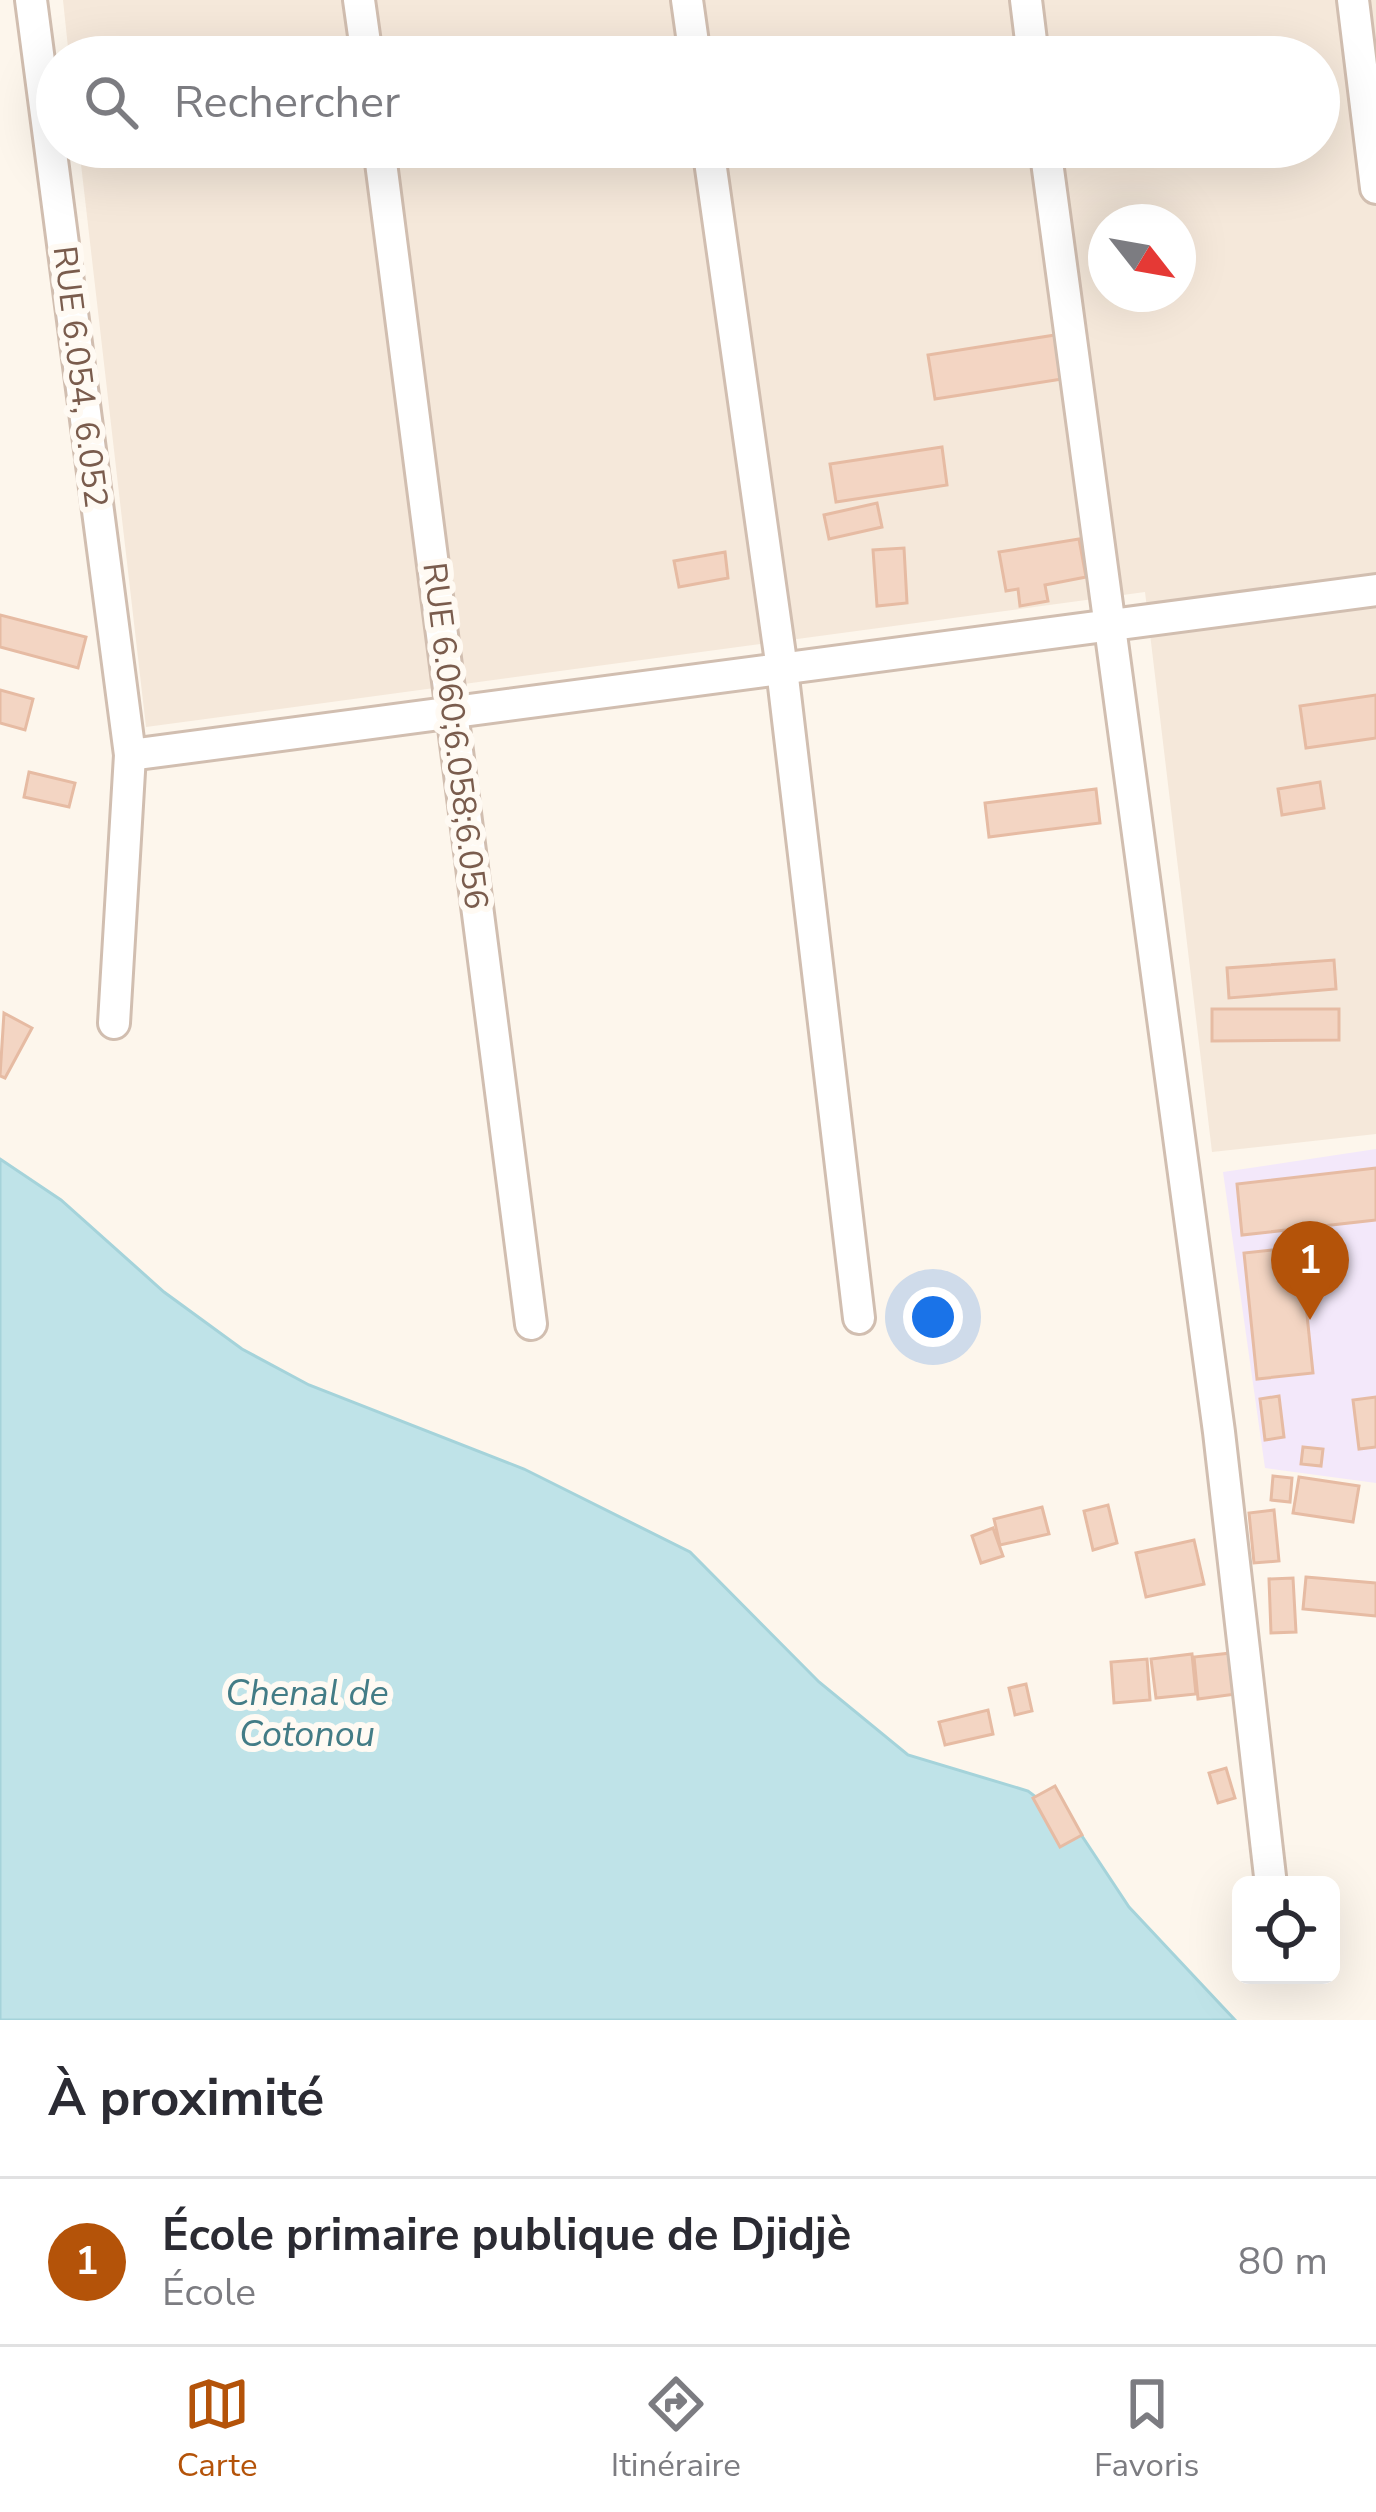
<!DOCTYPE html>
<html lang="fr">
<meta charset="utf-8">
<style>
:root{--surface:#fff;--page:#f2f2f3;--text:#2b2b33;--muted:#7c7c81;--line:#e1e1e2;--accent:#b45309}
body{margin:0;font-family:"Nunito Sans",sans-serif;background:var(--page);color:var(--text)}
.controls{position:absolute;right:36px;bottom:36px;display:grid;overflow:hidden;border-radius:18px;box-shadow:0 12px 48px #0002}
.controls button{width:108px;height:108px;display:grid;place-items:center;padding:0;border:0;border-bottom:3px solid var(--line);background:var(--surface);color:var(--text);font:60px sans-serif}
.compass{position:absolute;left:1088px;top:204px;width:108px;height:108px;border-radius:50%;background:var(--surface);box-shadow:0 12px 48px #0002;rotate:121deg}
.you{position:absolute;left:933px;top:1317px;width:42px;height:42px;margin:-30px;border:9px solid #fff;border-radius:50%;background:#1a73e8;box-shadow:0 0 0 18px #1a73e833}
.badge{display:grid;place-items:center;width:78px;height:78px;border-radius:50%;background:var(--accent);color:#fff;font-size:39px;font-weight:700}
.pin{position:absolute;translate:-50% -99px;filter:drop-shadow(0 3px 6px #0008)}
.pin::after{content:'';position:absolute;top:63px;width:42px;height:36px;background:inherit;clip-path:polygon(0 0,100% 0,50% 100%)}
.list{margin:0;padding:0;list-style:none}
h2{display:flex;justify-content:space-between;align-items:center;height:156px;margin:0;padding:0 48px;font-size:51px}
h2 small{font-size:39px;font-weight:400;color:var(--muted)}
.list li{display:grid;grid-template-columns:78px 1fr auto;gap:36px;align-items:center;box-sizing:border-box;height:168px;padding:0 48px;border-top:3px solid var(--line)}
.list b{display:block;font-size:45px;white-space:nowrap}
.list p{margin:0;font-size:39px;white-space:nowrap;color:var(--muted)}
.list em{font-size:39px;font-style:normal;color:var(--muted)}
.icon{flex:none;width:66px;height:66px;fill:none;stroke:currentColor;stroke-width:2;stroke-linecap:round;stroke-linejoin:round}
.map{position:relative;flex:none;width:1376px;height:2020px;overflow:hidden}
.search{position:absolute;background:var(--surface);box-shadow:0 12px 48px #0002;left:36px;right:36px;top:36px;height:132px;display:flex;align-items:center;gap:30px;box-sizing:border-box;padding:0 42px;border-radius:66px;color:var(--muted);font-size:45px}
.sheet{height:324px;background:var(--surface)}
nav{display:flex;justify-content:space-around;align-items:center;box-sizing:border-box;height:168px;border-top:3px solid var(--line);background:var(--surface);font-size:33px;color:var(--muted)}
nav a{display:grid;justify-items:center;gap:6px}
nav .on{color:var(--accent)}
.map>svg:first-child{display:block}
.residential{fill:#f5e8da;fill-rule:evenodd}
.education{fill:#f3e8fa}
.water{fill:#bfe3e8;stroke:#a5d3da;stroke-width:3}
.building{fill:#f3d5c3;stroke:#e6bba3;stroke-width:3}
.lines{fill:none;stroke-linecap:round;stroke-linejoin:round}
.street-casing{stroke:#d1beb0;stroke-width:36}
.street{stroke:#fff;stroke-width:30}
.labels{text-anchor:middle;dominant-baseline:central;stroke-width:12;stroke-linejoin:round;paint-order:stroke}
.street-label{font-size:33px;fill:#7a5c4d;stroke:#fffaf3}
.water-label{font-size:36px;font-style:italic;fill:#437c86;stroke:#fffaf3}
</style>
<div class="map">
<svg width="1376" height="2020" viewBox="0 0 1376 2020">
<rect width="100%" height="100%" fill="#fdf6ec"/>
<path class="residential" d="M63 0H1376V1134L1212 1152 1145 592 146 727 79 147H1319V57H69ZM1106 222H1178V294H1106Z"/>
<path class="education" d="M1376 1149V1483L1265 1468 1223 1172Z"/>
<path class="water" d="M0 1159 61 1200 164 1292 242 1349 309 1385 524 1469 690 1552 819 1682 908 1755 1028 1791 1076 1827 1129 1907 1235 2020H0Z"/>
<g class="building">
<path d="M1055 335 1062 379 935 399 928 355Z"/>
<path d="M942 447 947 485 836 502 830 464Z"/>
<path d="M877 503 882 527 829 539 824 515Z"/>
<path d="M1079 539 1086 577 1045 585 1048 601 1020 606 1018 589 1006 591 999 552Z"/>
<path d="M904 548 907 603 877 606 873 550Z"/>
<path d="M725 552 728 578 679 587 674 561Z"/>
<path d="M0 615 86 637 78 668 0 647Z"/>
<path d="M0 690 33 699 25 730 0 723Z"/>
<path d="M1376 695V738L1306 748 1300 706Z"/>
<path d="M29 772 75 783 69 807 24 797Z"/>
<path d="M1320 782 1324 808 1282 815 1278 789Z"/>
<path d="M1096 789 1100 823 989 837 985 803Z"/>
<path d="M1334 960 1336 989 1229 998 1227 968Z"/>
<path d="M1212 1009H1339V1040L1212 1041Z"/>
<path d="M4 1013 32 1028 5 1078 0 1076Z"/>
<path d="M1376 1168V1220L1242 1235 1237 1184Z"/>
<path d="M1300 1247 1313 1373 1257 1379 1244 1253Z"/>
<path d="M1279 1396 1284 1437 1265 1440 1260 1399Z"/>
<path d="M1376 1397V1447L1359 1449 1353 1400Z"/>
<path d="M1303 1447 1323 1449 1321 1466 1301 1464Z"/>
<path d="M1273 1476 1292 1478 1290 1502 1271 1500Z"/>
<path d="M1299 1477 1359 1486 1353 1522 1293 1513Z"/>
<path d="M1108 1505 1117 1543 1093 1550 1084 1511Z"/>
<path d="M1042 1507 1049 1534 1000 1545 994 1519Z"/>
<path d="M1274 1510 1279 1561 1254 1563 1249 1513Z"/>
<path d="M993 1528 1003 1556 981 1563 972 1536Z"/>
<path d="M1194 1540 1204 1584 1146 1597 1136 1553Z"/>
<path d="M1306 1577 1376 1583V1616L1303 1609Z"/>
<path d="M1293 1578 1296 1632 1271 1633 1269 1579Z"/>
<path d="M1231 1653 1236 1694 1198 1699 1194 1657Z"/>
<path d="M1192 1654 1196 1694 1156 1698 1151 1659Z"/>
<path d="M1147 1659 1150 1700 1114 1703 1111 1662Z"/>
<path d="M1026 1684 1032 1711 1015 1715 1009 1688Z"/>
<path d="M988 1710 993 1734 945 1745 939 1722Z"/>
<path d="M1226 1768 1235 1798 1218 1803 1209 1773Z"/>
<path d="M1055 1786 1082 1835 1060 1847 1033 1798Z"/>
</g>
<g class="lines">
<defs>
<g id="street">
<path d="M31 0 130 755 114 1023"/>
<path d="M359 0 367 57"/>
<path d="M687 0 695 57"/>
<path d="M1026 0 1033 57"/>
<path d="M1353 0 1376 188"/>
<path d="M379 147 531 1324"/>
<path d="M708 147 782 669 859 1318"/>
<path d="M1045 147 1219 1432 1271 1885"/>
<path d="M130 755 1376 590"/>
</g>
</defs>
<use href="#street" class="street-casing"/>
<use href="#street" class="street"/>
</g>
<g class="labels">
<g class="street-label">
<text transform="translate(80 377) rotate(83)">RUE 6.054, 6.052</text>
<text transform="translate(455 736) rotate(83)">RUE 6.060;6.058;6.056</text>
</g>
<g class="water-label">
<text x="307" y="1693">Chenal de<tspan x="307" dy="41">Cotonou</tspan></text>
</g>
</g>
</svg>
<div class="controls">
<button><svg class="icon" aria-label="locate" viewBox="0 0 24 24"><circle cx="12" cy="12" r="6"/><path d="M12 2v4M12 18v4M2 12h4M18 12h4"/></svg></button>
</div>
<svg class="compass" viewBox="-18 -18 36 36"><path d="M0-13l5 13h-10z" fill="#e53935"/><path d="M0 13l5-13h-10z" fill="#7c7c81"/></svg>
<div class="you"></div>
<div class="pin badge" style="left:1310px;top:1320px">1</div>
<div class="search"><svg class="icon" aria-label="search" viewBox="0 0 24 24"><circle cx="10" cy="10" r="6"/><path d="M15 15l6 6"/></svg>Rechercher</div>
</div>
<section class="sheet">
<h2>À proximité<small></small></h2>
<ul class="list">
<li><span class="badge">1</span><div><b>École primaire publique de Djidjè</b><p>École</p></div><em>80 m</em></li>
</ul>
</section>
<nav>
<a class="on"><svg class="icon" aria-label="map" viewBox="0 0 24 24"><path d="M3 6l6-2 6 2 6-2v14l-6 2-6-2-6 2zM9 4v14M15 6v14"/></svg>Carte</a>
<a><svg class="icon" aria-label="directions" viewBox="0 0 24 24"><path d="M12 3l9 9-9 9-9-9zM9 14v-3h6M13 9l2 2-2 2"/></svg>Itinéraire</a>
<a><svg class="icon" aria-label="saved" viewBox="0 0 24 24"><path d="M7 4h10v16l-5-4-5 4z"/></svg>Favoris</a>
</nav>
